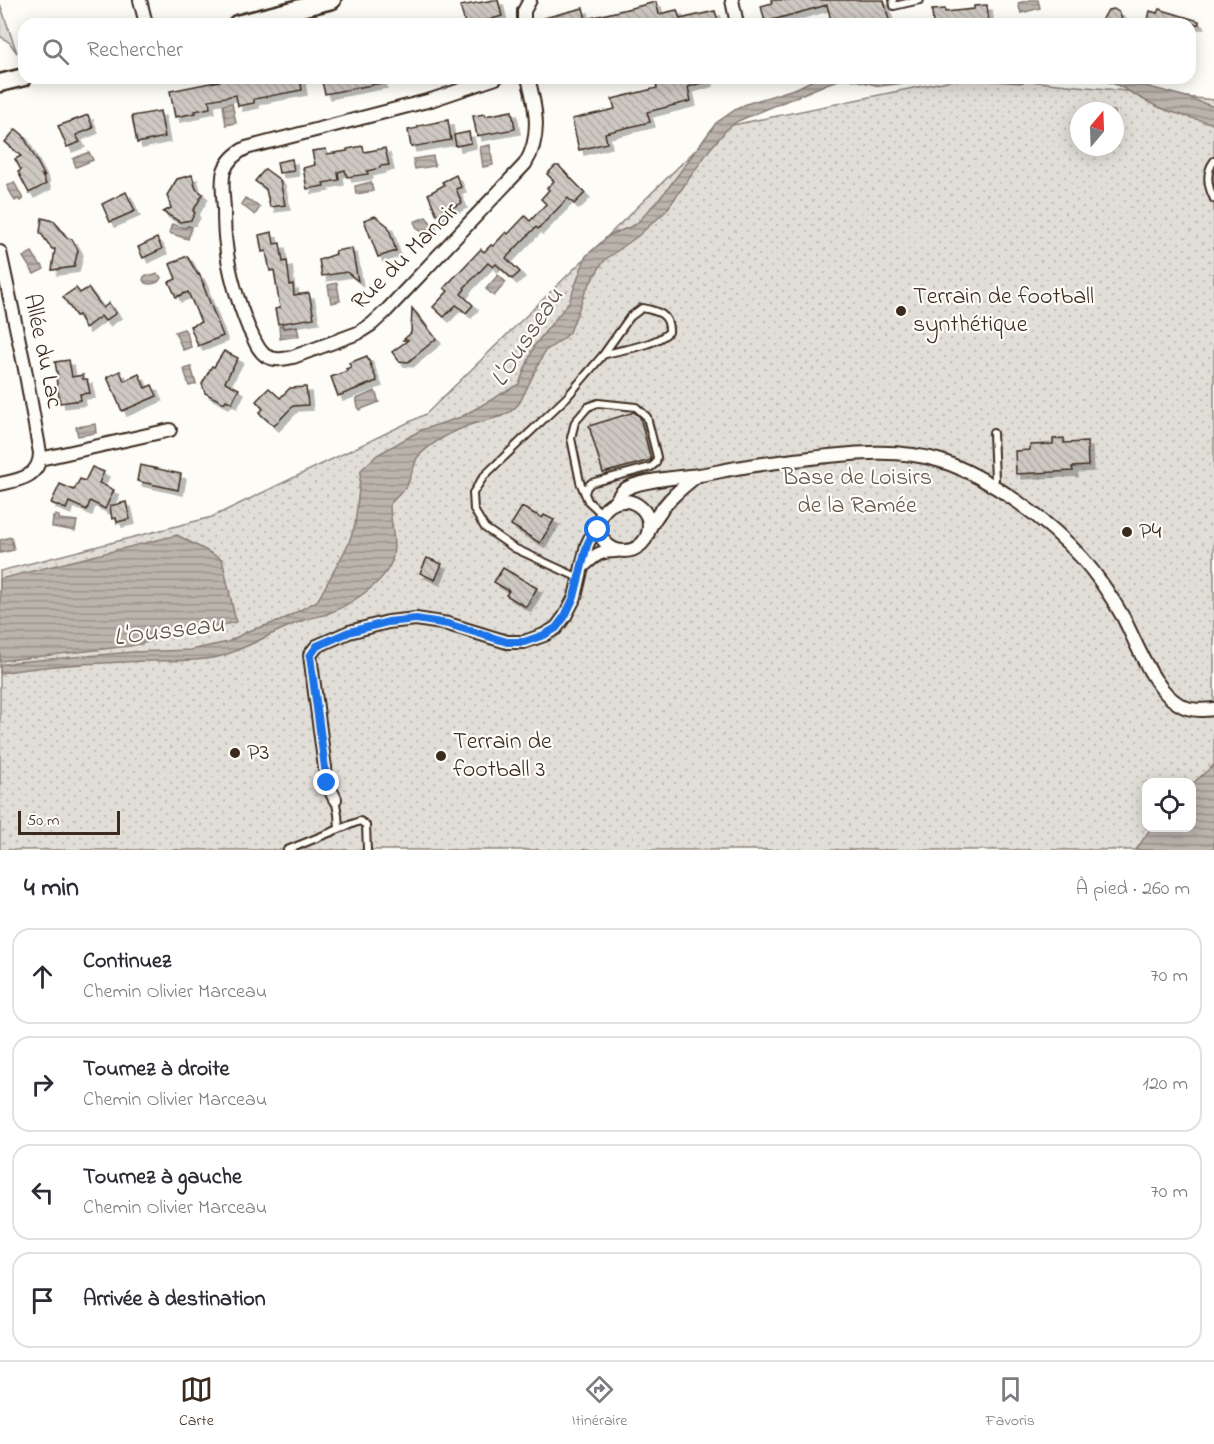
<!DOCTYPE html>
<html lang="fr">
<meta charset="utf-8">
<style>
:root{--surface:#fff;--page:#f2f2f3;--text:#2b2b33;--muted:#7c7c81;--line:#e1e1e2;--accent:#3b2a1e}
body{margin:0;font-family:"Indie Flower",sans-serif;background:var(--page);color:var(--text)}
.controls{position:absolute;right:18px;bottom:18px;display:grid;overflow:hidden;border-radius:12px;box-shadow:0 3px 15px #0003}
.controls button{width:54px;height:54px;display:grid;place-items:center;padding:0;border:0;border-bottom:2px solid var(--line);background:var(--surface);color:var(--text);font:30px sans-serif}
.compass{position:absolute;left:1070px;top:102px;width:54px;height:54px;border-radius:50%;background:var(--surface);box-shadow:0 3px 15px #0003;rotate:19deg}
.scale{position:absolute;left:18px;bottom:15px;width:102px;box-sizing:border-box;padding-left:6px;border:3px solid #3b2a1e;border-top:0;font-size:16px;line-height:21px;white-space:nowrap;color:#3b2a1e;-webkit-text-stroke:4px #fdfcf7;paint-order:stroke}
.stop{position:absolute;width:18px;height:18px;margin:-14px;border:4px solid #1a73e8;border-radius:50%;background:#fff}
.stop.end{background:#1a73e8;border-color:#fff;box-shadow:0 2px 6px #0008}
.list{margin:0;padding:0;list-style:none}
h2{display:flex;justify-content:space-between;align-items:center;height:78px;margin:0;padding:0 24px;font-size:26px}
h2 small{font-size:20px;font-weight:400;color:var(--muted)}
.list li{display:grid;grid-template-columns:39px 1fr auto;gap:18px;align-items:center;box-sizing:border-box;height:96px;margin:0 12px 12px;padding:0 12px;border:2px solid var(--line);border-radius:18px}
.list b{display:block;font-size:22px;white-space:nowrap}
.list p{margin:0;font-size:20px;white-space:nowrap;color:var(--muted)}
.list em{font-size:20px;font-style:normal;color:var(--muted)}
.icon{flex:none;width:33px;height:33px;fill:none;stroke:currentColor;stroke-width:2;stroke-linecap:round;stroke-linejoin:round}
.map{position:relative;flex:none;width:1214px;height:850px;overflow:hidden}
.search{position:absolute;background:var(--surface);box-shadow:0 3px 15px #0003;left:18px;right:18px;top:18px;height:66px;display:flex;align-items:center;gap:15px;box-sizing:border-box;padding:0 21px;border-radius:18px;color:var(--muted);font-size:22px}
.sheet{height:510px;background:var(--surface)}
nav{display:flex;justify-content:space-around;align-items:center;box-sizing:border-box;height:84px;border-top:2px solid var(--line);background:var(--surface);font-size:16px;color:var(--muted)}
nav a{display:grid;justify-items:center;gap:3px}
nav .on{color:var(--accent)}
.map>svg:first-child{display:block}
.grass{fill:#e1ded7;stroke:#8e847a;stroke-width:1.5}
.park{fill:url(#park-dots);stroke:#8e847a;stroke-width:1.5;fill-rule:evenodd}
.water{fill:url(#water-rules);stroke:#887d74;stroke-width:1.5}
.building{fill:url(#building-back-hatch);stroke:#3b2a1e;stroke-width:1.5;filter:url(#shadow)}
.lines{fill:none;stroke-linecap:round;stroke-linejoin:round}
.service-casing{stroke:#3b2a1e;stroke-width:10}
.minor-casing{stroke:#3b2a1e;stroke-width:16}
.secondary-casing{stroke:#3b2a1e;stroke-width:21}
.service{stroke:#fdfcf7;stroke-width:6}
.minor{stroke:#fdfcf7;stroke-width:12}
.secondary{stroke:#fdfcf7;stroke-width:16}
.route{stroke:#1a73e8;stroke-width:8}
.poi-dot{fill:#3b2a1e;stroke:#fdfcf7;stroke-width:2}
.labels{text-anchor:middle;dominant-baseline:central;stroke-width:4.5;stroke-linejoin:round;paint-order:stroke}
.street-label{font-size:24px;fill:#3b2a1e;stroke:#fdfcf7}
.poi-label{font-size:24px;fill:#3b2a1e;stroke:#fdfcf7;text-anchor:start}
.park-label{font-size:24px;fill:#64574c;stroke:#fdfcf7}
.water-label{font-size:26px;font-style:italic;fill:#615349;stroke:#fdfcf7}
</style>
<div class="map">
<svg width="1214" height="850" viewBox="0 0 1214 850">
<defs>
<pattern id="park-dots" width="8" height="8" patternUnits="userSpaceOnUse" patternTransform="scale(1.5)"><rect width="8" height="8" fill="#e1ded7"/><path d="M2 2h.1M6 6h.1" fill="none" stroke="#c2bfb8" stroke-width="1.8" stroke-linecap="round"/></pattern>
<pattern id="water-rules" width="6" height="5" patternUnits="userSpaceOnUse" patternTransform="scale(1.5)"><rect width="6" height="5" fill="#bbb4ad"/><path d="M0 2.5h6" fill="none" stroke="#99938c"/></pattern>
<pattern id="building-back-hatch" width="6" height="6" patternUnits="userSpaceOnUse" patternTransform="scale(1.5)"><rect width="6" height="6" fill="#cdc8c2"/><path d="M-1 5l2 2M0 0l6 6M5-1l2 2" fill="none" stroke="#b1aca6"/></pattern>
<filter id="shadow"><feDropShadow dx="5" dy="5" stdDeviation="0" flood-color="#0004"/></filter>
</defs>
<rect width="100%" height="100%" fill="#fdfcf7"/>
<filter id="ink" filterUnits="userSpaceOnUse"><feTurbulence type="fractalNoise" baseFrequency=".0167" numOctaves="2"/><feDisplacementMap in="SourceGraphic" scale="12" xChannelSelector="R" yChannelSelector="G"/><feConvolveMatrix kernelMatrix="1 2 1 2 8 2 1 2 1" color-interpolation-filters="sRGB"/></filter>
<g filter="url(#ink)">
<path class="grass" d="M0 4 17 53 10 43 0 36Z"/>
<path class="park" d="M962 78H999L1214 100V850H0V571L212 517 426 414 718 128ZM1079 111H1115V147H1079ZM1146 782H1192V828H1146Z"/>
<g class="water">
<path d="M1030 0H1038L1040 8 1021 13 1018 3Z"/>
<path d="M817 78H944L880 86 846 78 829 83 738 121 727 129 710 149 666 211 638 236 606 259 601 265 586 290 570 332 563 339 545 351 520 402C507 421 484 418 465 427 448 434 428 445 417 458L407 486 390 504C390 523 398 544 391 563 382 585 347 607 324 615 317 617 309 618 302 621 273 631 248 649 218 657 195 662 169 660 146 661 97 663 48 665 0 673V665L16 662 133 652 190 650 228 642 248 631 280 621 317 601 319 598 348 545 355 525 361 470 377 455 421 430 461 417 519 384 534 346 569 302 586 256 610 235 635 225 641 219 666 191 716 123 735 110 746 104 797 88Z"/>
<path d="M960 78H1038L1020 83Z"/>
<path d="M1093 78H1131L1146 86 1190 98 1214 107V124C1194 118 1171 114 1152 104 1129 93 1119 82 1093 78Z"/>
<path d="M232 103 236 123 226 125 223 105Z"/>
<path d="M490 145 493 165 483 167 480 147Z"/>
<path d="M89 152 93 160 76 167 73 159Z"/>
<path d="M433 156 435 166 415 169 413 159Z"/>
<path d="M14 182 23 199 20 201 18 199 15 201 7 186Z"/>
<path d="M371 182 373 191 356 194 355 186Z"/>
<path d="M245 198 260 207 255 215 241 204Z"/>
<path d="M426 217 436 229 428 238 417 228 414 222Z"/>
<path d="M172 224 185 228 188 226 192 227 188 239 169 233Z"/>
<path d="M32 252 40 265H42L44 269 34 274 23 257Z"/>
<path d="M157 274 160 276 161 278 158 282C153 284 146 286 143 280L144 277 146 275 152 276Z"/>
<path d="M498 275 506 282 494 296 486 289Z"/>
<path d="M337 283 340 301 331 303 328 285Z"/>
<path d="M282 325 284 328 297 326 299 336 280 339 279 326Z"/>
<path d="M184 329 187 333 191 347 183 350 175 332Z"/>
<path d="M191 367 196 384 189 386 184 369Z"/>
<path d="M375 391 379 402 359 410 356 399Z"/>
<path d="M95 424 96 433 78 436 76 427Z"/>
<path d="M55 515 59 516V519L77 521 75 531 52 527 53 517 55 518Z"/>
<path d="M177 535 222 559 236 622 130 646 0 661V579Z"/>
<path d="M11 537 14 550 0 553V540Z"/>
<path d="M1214 765V850H1136L1151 828H1192V784Z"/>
</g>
<g class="building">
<path d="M494 0H498L502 16 485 21 465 23 460 6Z"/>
<path d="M771 0H884L890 24H832L827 5 765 22 761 6 772 3Z"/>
<path d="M656 2 659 14 677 10 680 19 715 11 719 24H537L536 20 583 8 586 19Z"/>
<path d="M987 5 989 24H933L932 10 945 9V12L974 9V6Z"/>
<path d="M1114 9 1120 13 1123 24H1100L1108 10Z"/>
<path d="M1159 9 1199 21V24H1147L1150 11 1157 13Z"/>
<path d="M219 78H300L302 90 254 99V103L238 106 236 95 209 100 210 108 195 111 196 113 175 117 170 91 220 81Z"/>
<path d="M321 78H381L382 83 325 94Z"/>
<path d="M655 78H708V81L688 87 691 101 647 112 650 122 605 133 607 143 579 150 572 119 615 109 612 99 657 88Z"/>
<path d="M160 111 165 137 137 143 132 116Z"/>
<path d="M512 111 515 129 477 136 473 116 485 114V116Z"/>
<path d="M88 115 93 128 76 135 80 142 67 147 58 126Z"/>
<path d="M448 120 451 140 411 147 408 130 418 128V126Z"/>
<path d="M16 129 23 135 45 177 42 175 46 184 29 193 18 172 21 170 15 159 21 156 5 142Z"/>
<path d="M469 132 471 143 456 146 454 135Z"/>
<path d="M363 146 364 152 385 148 389 165 380 166V168L367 171 368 174 347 177 345 170 338 172 339 180 323 183 324 186 307 189 303 168 315 165 312 151 326 149 327 154 347 151V149Z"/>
<path d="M292 159 294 171 279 173 277 162Z"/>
<path d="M555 166H559L585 193 574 204 568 198 538 229 536 227 506 258 520 272 512 279 496 264 493 267 488 263 464 288 465 289 461 294 473 305 466 313 456 305 444 317 433 307 448 291 444 288 481 249 484 252 491 245 493 246 506 232 508 234 525 216 530 221 546 204 541 199 549 190 547 188 554 181 547 174Z"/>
<path d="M265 169 280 180 285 205 270 207 266 189 255 181Z"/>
<path d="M192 175 196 189 203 194 193 211 195 213 191 220 180 222 163 212 171 208 167 195 177 179Z"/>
<path d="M456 175 461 187 456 189 462 203 437 215 428 194 444 185 442 182Z"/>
<path d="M126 192 135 211 110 222 102 204Z"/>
<path d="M375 216 388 226 396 251 378 257 364 220Z"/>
<path d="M42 218 54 221 67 238 72 239 78 250 74 267 52 270 55 249H52L40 232Z"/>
<path d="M272 232 274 244 280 243 283 262 287 261 290 285 293 284 294 295 309 293 314 318 278 324 275 309 280 308 274 270 270 271 266 251 262 252 259 235Z"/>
<path d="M157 238 162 249 143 258 138 247Z"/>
<path d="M352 248 358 281 347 272 322 276 319 260 336 254 335 251Z"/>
<path d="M187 256 198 275 199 274 204 285H203L223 336 198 346 190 326 201 322 188 292 176 297 169 282 176 279 170 264Z"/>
<path d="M76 288 80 293 88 288 103 308 109 303 116 313 105 321 101 316 85 328 79 315 76 316 63 297Z"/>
<path d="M412 308 436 339 408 362 399 361 392 352 408 340H403L411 333Z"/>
<path d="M224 351 238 358 225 382 239 389 232 403 226 400 224 403 205 393 202 384 212 366 214 367Z"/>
<path d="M367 356 377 381 338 396 331 377 347 371 346 369 351 367 349 363Z"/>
<path d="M69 360 72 377 83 375V379H87L90 393 80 394 81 400 60 403 56 378H58L55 362Z"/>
<path d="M120 371 124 381 139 374 145 388 152 385 157 396 122 411 107 377Z"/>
<path d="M306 387 308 405 293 406 274 426 259 413 263 409 256 401 269 388 280 398 290 388Z"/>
<path d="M634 412 640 417 651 460 603 473 589 426Z"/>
<path d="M1064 438V443L1087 442 1088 466 1072 467 1073 471 1016 474 1015 451 1030 450V445L1053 444V439Z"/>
<path d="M140 465 181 474 178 490 137 481Z"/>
<path d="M92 467 104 472 99 483 114 490 105 509 90 501 87 510 69 502 66 509 51 503 60 484 74 490 80 479 85 481Z"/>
<path d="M126 502 130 519 117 522 116 518 112 519 110 506Z"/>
<path d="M522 507 542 518 544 515 554 520 540 543 511 525Z"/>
<path d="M427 558 442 564 435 580 420 573Z"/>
<path d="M503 568 537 588 526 607 506 595 509 591 494 582Z"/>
</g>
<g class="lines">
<defs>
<g id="service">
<path d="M893 0 894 6 920 0"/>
<path d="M1214 161C1205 173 1208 187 1214 199"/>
<path d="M991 485 995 479 993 433"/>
<path d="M585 493 587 487 591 483 651 467 656 463 657 457 647 417 636 407 598 403 588 407 575 422 571 438 580 482 588 501 601 513"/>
<path d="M579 578 514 548 485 528 474 510 473 493 484 476 567 397 603 355 630 317 642 308C658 311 670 314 669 332 652 347 625 348 603 355"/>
<path d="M339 829 360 821 366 825 367 850"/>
<path d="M287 850 339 829 338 814 335 799"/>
</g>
<g id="minor">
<path d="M140 0 146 24"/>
<path d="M732 0 737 24"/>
<path d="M524 24V11L530 0"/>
<path d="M496 78 431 100 246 148C236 153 228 160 224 171 221 182 223 196 224 208 224 220 224 232 226 245 229 274 238 302 249 329 254 338 257 350 266 356 275 361 284 359 293 357L358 333 372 324 386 311 525 164C542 137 536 107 528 78"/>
<path d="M0 252 25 369 40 453C40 477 19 480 0 484"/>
<path d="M40 459 170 430"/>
<circle cx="624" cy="526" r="25"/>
<path d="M616 501C618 498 620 493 624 490 637 480 682 477 699 475 714 473 728 469 743 467 766 463 788 461 811 458 854 453 899 448 941 461 988 476 1049 521 1082 558 1098 576 1111 596 1123 617 1138 645 1155 697 1187 708 1196 711 1205 710 1214 709"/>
<path d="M649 529C663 504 676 492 698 475"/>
<path d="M582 567C595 556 598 551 616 551"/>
<path d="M335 799 327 783 310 655 317 646 349 632 388 622 416 619 448 624 507 642H524L544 635 556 628 565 616 575 597 587 545 598 522"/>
</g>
<g id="secondary">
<path d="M237 24 332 0"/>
<path d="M0 83 24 77"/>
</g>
</defs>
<use href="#service" class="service-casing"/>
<use href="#minor" class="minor-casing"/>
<use href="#secondary" class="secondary-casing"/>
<use href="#service" class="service"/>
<use href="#minor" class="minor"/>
<use href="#secondary" class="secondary"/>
</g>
</g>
<g class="lines" filter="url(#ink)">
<path class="route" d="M327 783 310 656 317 646 349 632 388 622 416 619 448 624 507 642H524L544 635 556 628 565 616 574 597 587 545 598 522V530"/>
</g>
<g class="poi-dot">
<circle cx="901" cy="311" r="6"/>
<circle cx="1127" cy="532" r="6"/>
<circle cx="235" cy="753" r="6"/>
<circle cx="441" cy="756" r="6"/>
</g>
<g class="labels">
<g class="street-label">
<text transform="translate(406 257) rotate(-45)">Rue du Manoir</text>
<text transform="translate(42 351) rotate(78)">Allée du Lac</text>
</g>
<g class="poi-label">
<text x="913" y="297">Terrain de football<tspan x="913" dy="28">synthétique</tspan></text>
<text x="1139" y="532">P4</text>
<text x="453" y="742">Terrain de<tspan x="453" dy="28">football 3</tspan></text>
<text x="247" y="753">P3</text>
</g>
<g class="park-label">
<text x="857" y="478">Base de Loisirs<tspan x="857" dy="28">de la Ramée</tspan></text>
</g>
<g class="water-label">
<text transform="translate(528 338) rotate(-57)">L'Ousseau</text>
<text transform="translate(169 632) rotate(-7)">L'Ousseau</text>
</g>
</g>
</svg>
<div class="controls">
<button><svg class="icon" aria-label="locate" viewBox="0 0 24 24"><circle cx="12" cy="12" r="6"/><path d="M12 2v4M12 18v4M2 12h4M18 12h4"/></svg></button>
</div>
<svg class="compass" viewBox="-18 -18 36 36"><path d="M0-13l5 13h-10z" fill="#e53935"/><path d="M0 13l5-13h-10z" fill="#7c7c81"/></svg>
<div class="scale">50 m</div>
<div class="stop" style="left:598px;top:530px"></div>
<div class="stop end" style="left:327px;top:783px"></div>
<div class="search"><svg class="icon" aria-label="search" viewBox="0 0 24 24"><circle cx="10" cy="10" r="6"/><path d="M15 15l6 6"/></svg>Rechercher</div>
</div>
<section class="sheet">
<h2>4 min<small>À pied · 260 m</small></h2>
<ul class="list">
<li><svg class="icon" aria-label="ahead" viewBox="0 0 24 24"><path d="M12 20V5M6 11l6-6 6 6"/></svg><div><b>Continuez</b><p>Chemin Olivier Marceau</p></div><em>70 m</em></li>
<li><svg class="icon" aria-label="right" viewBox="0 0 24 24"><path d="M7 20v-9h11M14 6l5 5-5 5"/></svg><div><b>Tournez à droite</b><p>Chemin Olivier Marceau</p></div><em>120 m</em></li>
<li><svg class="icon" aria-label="left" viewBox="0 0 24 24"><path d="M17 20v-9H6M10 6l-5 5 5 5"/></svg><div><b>Tournez à gauche</b><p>Chemin Olivier Marceau</p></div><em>70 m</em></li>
<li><svg class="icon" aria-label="arrive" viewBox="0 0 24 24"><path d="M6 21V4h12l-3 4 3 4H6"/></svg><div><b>Arrivée à destination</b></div></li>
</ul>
</section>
<nav>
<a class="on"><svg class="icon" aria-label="map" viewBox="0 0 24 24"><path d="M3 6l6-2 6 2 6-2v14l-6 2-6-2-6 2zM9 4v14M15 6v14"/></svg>Carte</a>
<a><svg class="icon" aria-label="directions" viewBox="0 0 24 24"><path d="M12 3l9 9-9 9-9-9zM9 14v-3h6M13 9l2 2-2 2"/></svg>Itinéraire</a>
<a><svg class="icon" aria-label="saved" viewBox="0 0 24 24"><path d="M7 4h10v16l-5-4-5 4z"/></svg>Favoris</a>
</nav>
